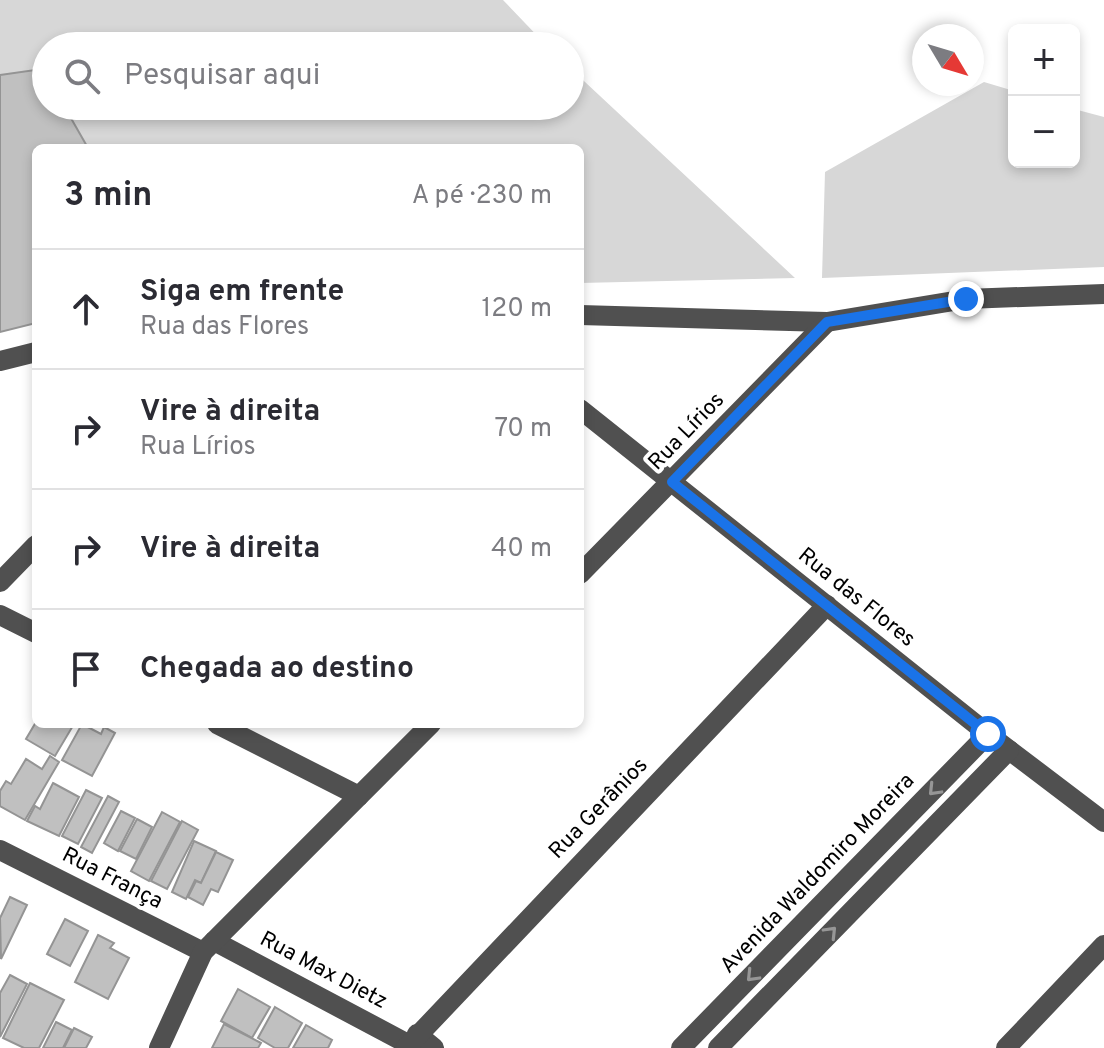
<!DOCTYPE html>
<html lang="pt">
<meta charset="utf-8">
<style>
:root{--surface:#fff;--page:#f7f7f7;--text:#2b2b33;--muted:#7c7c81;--line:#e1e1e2}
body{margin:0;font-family:Overpass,sans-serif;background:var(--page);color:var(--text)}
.controls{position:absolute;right:24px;top:24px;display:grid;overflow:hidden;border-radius:12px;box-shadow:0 4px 12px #0003}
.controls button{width:72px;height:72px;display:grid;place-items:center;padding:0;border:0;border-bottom:2px solid var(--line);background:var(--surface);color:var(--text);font:40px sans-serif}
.compass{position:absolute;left:912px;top:24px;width:72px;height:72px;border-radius:50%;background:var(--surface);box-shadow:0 4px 12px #0003;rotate:128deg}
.stop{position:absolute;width:24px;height:24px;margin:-18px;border:6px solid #1a73e8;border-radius:50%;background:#fff}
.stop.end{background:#1a73e8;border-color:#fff;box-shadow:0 2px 8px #0008}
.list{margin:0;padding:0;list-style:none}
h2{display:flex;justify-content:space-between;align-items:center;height:104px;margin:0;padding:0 32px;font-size:34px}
h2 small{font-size:26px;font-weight:400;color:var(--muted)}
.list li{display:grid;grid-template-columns:52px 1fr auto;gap:24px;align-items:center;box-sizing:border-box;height:120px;padding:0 32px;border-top:2px solid var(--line)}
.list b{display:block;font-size:30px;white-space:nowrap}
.list p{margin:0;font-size:26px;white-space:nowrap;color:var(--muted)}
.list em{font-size:26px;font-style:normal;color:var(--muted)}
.icon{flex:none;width:44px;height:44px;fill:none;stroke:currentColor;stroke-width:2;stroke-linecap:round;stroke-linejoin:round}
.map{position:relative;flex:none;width:1104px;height:1048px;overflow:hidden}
.search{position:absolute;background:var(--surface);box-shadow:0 4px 12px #0003;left:32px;top:32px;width:552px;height:88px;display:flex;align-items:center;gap:20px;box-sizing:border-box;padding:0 28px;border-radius:44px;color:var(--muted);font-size:30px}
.panel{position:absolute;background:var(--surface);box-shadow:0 4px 12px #0003;left:32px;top:144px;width:552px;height:584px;border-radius:12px}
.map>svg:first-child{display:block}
.green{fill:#d7d7d7}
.building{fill:#c0c0c0;stroke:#949494;stroke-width:2}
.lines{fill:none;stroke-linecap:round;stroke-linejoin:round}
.minor{stroke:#505050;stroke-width:20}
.oneway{stroke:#969696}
.route{stroke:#1a73e8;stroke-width:10}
.labels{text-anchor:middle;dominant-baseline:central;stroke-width:8;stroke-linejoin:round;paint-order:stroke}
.street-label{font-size:22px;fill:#000;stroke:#fff}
</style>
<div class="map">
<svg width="1104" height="1048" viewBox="0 0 1104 1048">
<rect width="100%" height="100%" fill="#fff"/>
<g class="green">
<path d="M0 0H503L547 46H46V75L42 69 0 75Z"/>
<path d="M570 68 795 278 580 283V148H88L64 106H570Z"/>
<path d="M984 82 1014 91V162H1074V109L1104 117V267L822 278 825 172Z"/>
</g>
<g class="building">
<path d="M42 69 46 75V106H64L88 148H36V323L0 332V75Z"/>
<path d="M36 722 74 724 55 756 26 739Z"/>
<path d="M82 724 101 734 104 727 115 733 92 776 62 760Z"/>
<path d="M50 756 59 762 25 820 0 806V791L6 781 11 784 26 759 42 769Z"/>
<path d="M53 783 79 797 59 836 27 821 35 806 40 809Z"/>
<path d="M86 790 102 798 78 844 62 836Z"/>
<path d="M108 796 119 802 92 853 81 847Z"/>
<path d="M121 811 135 818 118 851 104 843Z"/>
<path d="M162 812 180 822 149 881 131 871Z"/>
<path d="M137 819 152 827 136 859 120 851Z"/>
<path d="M182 821 198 830 167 889 151 881Z"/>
<path d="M194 841 216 851 201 883 195 880 186 899 172 892Z"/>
<path d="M216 852 233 860 218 892 211 889 203 905 188 897 196 881 201 883Z"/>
<path d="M10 897 27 905 1 959 0 918Z"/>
<path d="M65 919 88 931 70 966 47 954Z"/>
<path d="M98 935 114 943 110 948 129 958 108 999 75 982Z"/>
<path d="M10 975 27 984 0 1037V993Z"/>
<path d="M30 983 64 1000 39 1048H24L3 1038Z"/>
<path d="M238 989 270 1007 252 1038 221 1021Z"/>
<path d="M275 1007 302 1023 288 1048H275L258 1038Z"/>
<path d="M56 1022 72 1030 63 1048H43Z"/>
<path d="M224 1024 261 1043 258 1048H212Z"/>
<path d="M306 1025 332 1040 328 1048H293Z"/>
<path d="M74 1028 92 1037 86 1048H64Z"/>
</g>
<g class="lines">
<g class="minor">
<path d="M580 315 827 322 966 299 1104 294"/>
<path d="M0 361 36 352"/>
<path d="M580 409 988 734 1104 822"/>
<path d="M580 574 827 322"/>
<path d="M0 582 36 545"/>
<path d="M0 615 36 633"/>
<path d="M217 724 359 796"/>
<path d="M0 850 203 952"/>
<path d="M214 941 408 1044"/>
<path d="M417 1034 434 1048"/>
<path d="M159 1048 203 952 431 724"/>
<path d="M406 1048 827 605"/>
<path d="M681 1048 988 734"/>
<path d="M718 1048 1009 750"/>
<path d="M1006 1048 1104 945"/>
</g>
</g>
<defs><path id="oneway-chevron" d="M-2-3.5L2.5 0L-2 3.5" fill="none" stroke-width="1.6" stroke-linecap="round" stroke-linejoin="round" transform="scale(2)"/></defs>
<g class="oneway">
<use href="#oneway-chevron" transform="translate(934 790) rotate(134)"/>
<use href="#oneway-chevron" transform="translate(831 932) rotate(-46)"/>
<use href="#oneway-chevron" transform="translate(752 976) rotate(134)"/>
</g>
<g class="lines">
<path class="route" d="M966 299 827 322 672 482 988 734"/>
</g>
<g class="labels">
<g class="street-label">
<text transform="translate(687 432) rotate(-46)">Rua Lírios</text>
<text transform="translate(856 598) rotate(39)">Rua das Flores</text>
<text transform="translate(599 809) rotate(-46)">Rua Gerânios</text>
<text transform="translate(818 874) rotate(-46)">Avenida Waldomiro Moreira</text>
<text transform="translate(112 879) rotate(27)">Rua França</text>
<text transform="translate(323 971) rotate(28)">Rua Max Dietz</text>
</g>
</g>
</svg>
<div class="controls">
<button>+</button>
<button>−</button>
</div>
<svg class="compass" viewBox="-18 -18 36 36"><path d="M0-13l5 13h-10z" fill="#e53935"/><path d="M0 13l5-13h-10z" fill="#7c7c81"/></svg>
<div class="stop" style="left:988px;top:734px"></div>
<div class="stop end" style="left:966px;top:299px"></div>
<div class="search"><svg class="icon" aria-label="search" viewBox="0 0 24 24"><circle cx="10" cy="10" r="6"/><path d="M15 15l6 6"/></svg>Pesquisar aqui</div>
<section class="panel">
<h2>3 min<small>A pé · 230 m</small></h2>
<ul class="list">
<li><svg class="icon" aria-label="ahead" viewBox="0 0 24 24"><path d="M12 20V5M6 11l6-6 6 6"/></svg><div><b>Siga em frente</b><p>Rua das Flores</p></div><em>120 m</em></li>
<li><svg class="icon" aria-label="right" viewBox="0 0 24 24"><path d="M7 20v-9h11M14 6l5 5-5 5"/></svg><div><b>Vire à direita</b><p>Rua Lírios</p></div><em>70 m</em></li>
<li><svg class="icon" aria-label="right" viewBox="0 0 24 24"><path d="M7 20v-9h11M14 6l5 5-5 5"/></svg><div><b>Vire à direita</b></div><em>40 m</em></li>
<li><svg class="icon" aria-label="arrive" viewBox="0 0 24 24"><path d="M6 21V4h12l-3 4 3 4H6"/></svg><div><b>Chegada ao destino</b></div></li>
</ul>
</section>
</div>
